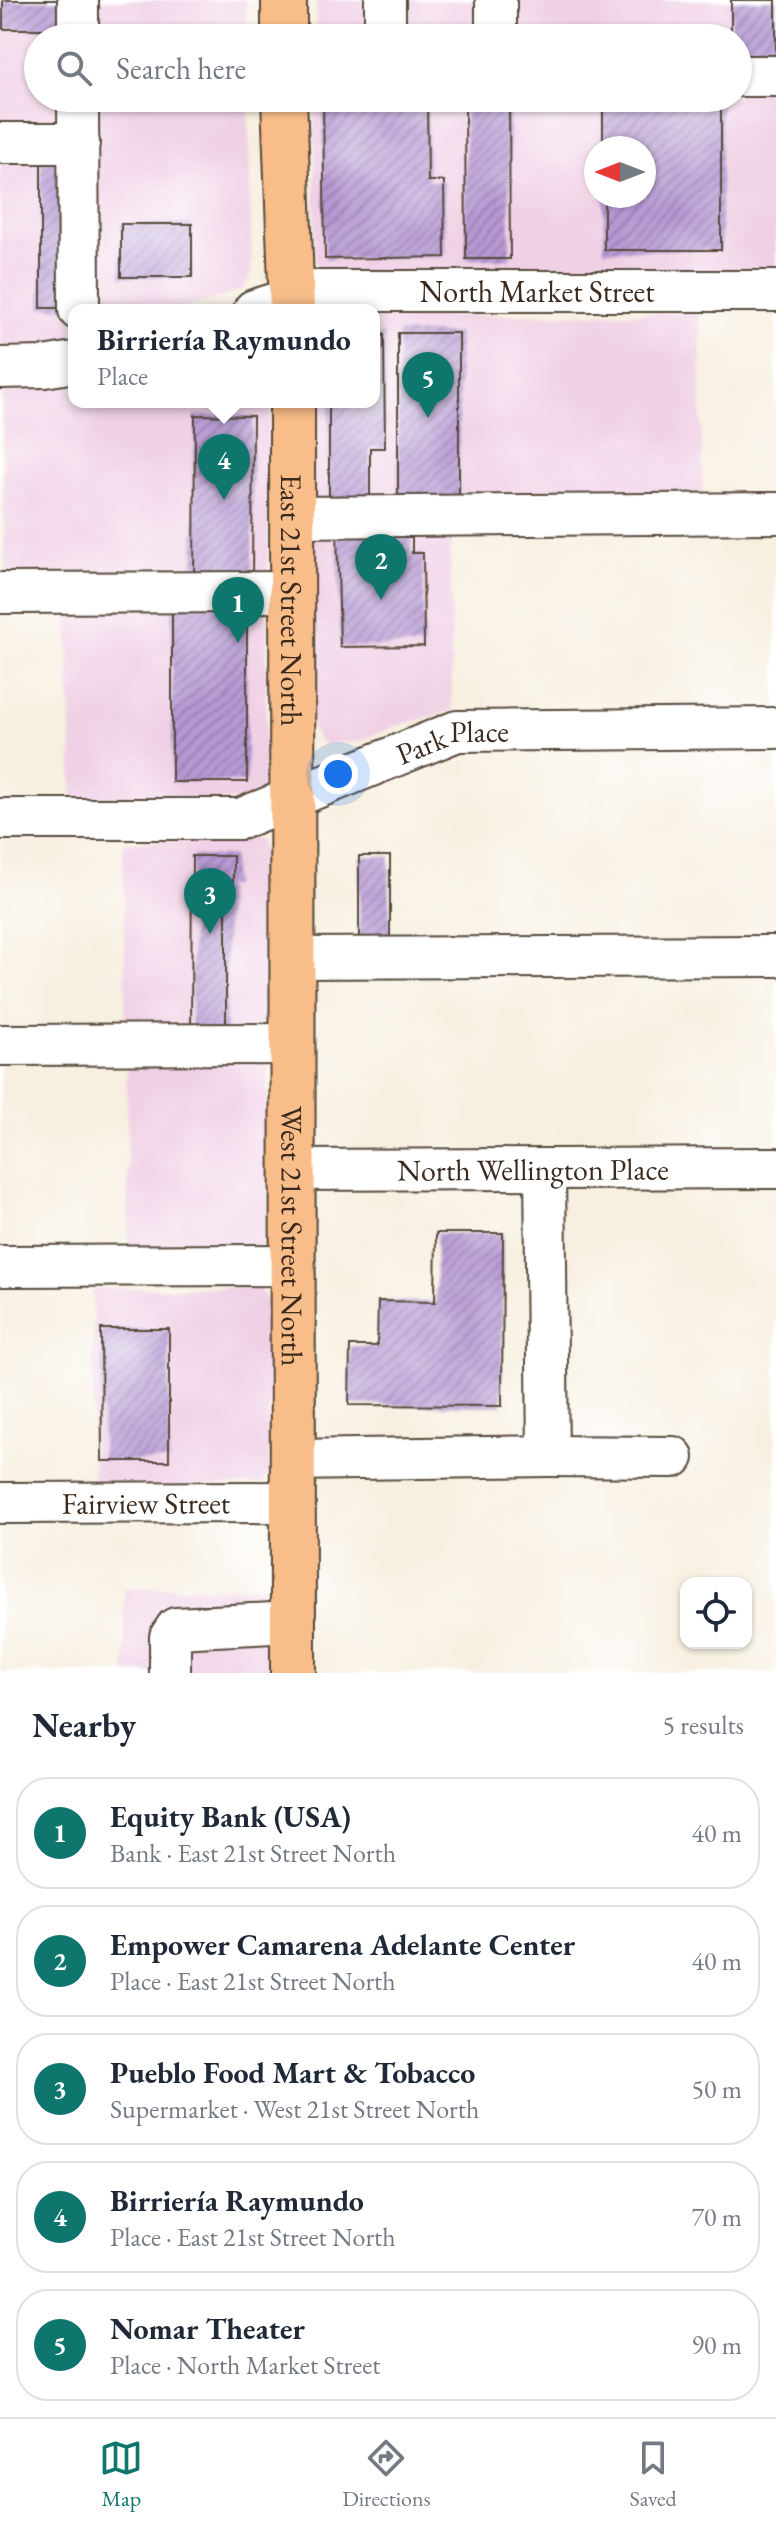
<!DOCTYPE html>
<meta charset="utf-8">
<style>
:root{--surface:#fff;--page:#f2f2f3;--text:#1f2937;--muted:#747a83;--line:#e0e1e3;--accent:#0f766e}
body{margin:0;font-family:"EB Garamond",serif;background:var(--page);color:var(--text)}
.controls{position:absolute;right:24px;bottom:24px;display:grid;overflow:hidden;border-radius:16px;box-shadow:0 2px 6px #0004}
.controls button{width:72px;height:72px;display:grid;place-items:center;padding:0;border:0;border-bottom:2px solid var(--line);background:var(--surface);color:var(--text);font:40px sans-serif}
.compass{position:absolute;left:584px;top:136px;width:72px;height:72px;border-radius:50%;background:var(--surface);box-shadow:0 2px 6px #0004;rotate:270deg}
.you{position:absolute;left:338px;top:774px;width:28px;height:28px;margin:-20px;border:6px solid #fff;border-radius:50%;background:#1a73e8;box-shadow:0 0 0 12px #1a73e833}
.badge{display:grid;place-items:center;width:52px;height:52px;border-radius:50%;background:var(--accent);color:#fff;font-size:26px;font-weight:700}
.pin{position:absolute;translate:-50% -66px;filter:drop-shadow(0 2px 4px #0008)}
.pin::after{content:'';position:absolute;top:42px;width:28px;height:24px;background:inherit;clip-path:polygon(0 0,100% 0,50% 100%)}
.popup{position:absolute;left:68px;top:304px;width:312px;height:104px;box-sizing:border-box;display:grid;place-content:center;border-radius:16px;background:var(--surface);filter:drop-shadow(0 2px 6px #0005);font-size:26px;white-space:nowrap;color:var(--muted)}
.popup b{font-size:30px;color:var(--text)}
.popup::after{content:'';position:absolute;left:50%;top:100%;margin-left:-16px;border:16px solid transparent;border-top-color:var(--surface)}
.list{margin:0;padding:0;list-style:none}
h2{display:flex;justify-content:space-between;align-items:center;height:104px;margin:0;padding:0 32px;font-size:34px}
h2 small{font-size:26px;font-weight:400;color:var(--muted)}
.list li{display:grid;grid-template-columns:52px 1fr auto;gap:24px;align-items:center;box-sizing:border-box;height:112px;margin:0 16px 16px;padding:0 16px;border:2px solid var(--line);border-radius:32px}
.list b{display:block;font-size:30px;white-space:nowrap}
.list p{margin:0;font-size:26px;white-space:nowrap;color:var(--muted)}
.list em{font-size:26px;font-style:normal;color:var(--muted)}
.icon{flex:none;width:44px;height:44px;fill:none;stroke:currentColor;stroke-width:2;stroke-linecap:round;stroke-linejoin:round}
.map{position:relative;flex:none;width:776px;height:1673px;overflow:hidden}
.search{position:absolute;background:var(--surface);box-shadow:0 2px 6px #0004;left:24px;right:24px;top:24px;height:88px;display:flex;align-items:center;gap:20px;box-sizing:border-box;padding:0 28px;border-radius:44px;color:var(--muted);font-size:30px}
.sheet{height:744px;background:var(--surface)}
nav{display:flex;justify-content:space-around;align-items:center;box-sizing:border-box;height:112px;border-top:2px solid var(--line);background:var(--surface);font-size:22px;color:var(--muted)}
nav a{display:grid;justify-items:center;gap:4px}
nav .on{color:var(--accent)}
.map>svg:first-child{display:block}
.built{fill:#f0d0e5;fill-rule:evenodd}
.building{fill:url(#building-hatch)}
.lines{fill:none;stroke-linecap:round;stroke-linejoin:round}
.minor-casing{stroke:#57483b;stroke-width:44}
.major-casing{stroke:#57483b;stroke-width:48}
.minor{stroke:#fff;stroke-width:40}
.major{stroke:#f8bd89;stroke-width:44}
.labels{text-anchor:middle;dominant-baseline:central;stroke-width:7;stroke-linejoin:round;paint-order:stroke}
.street-label{font-size:30px;fill:#3b2a1e;stroke:#fff}
</style>
<div class="map">
<svg width="776" height="1673" viewBox="0 0 776 1673">
<defs>
<pattern id="building-hatch" width="6" height="6" patternUnits="userSpaceOnUse" patternTransform="scale(2)"><rect width="6" height="6" fill="#b699d4"/><path d="M-1 1l2-2M0 6l6-6M5 7l2-2" fill="none" stroke="#957dab"/></pattern>
</defs>
<rect width="100%" height="100%" fill="#fff"/>
<filter id="ink" filterUnits="userSpaceOnUse"><feTurbulence type="fractalNoise" baseFrequency=".0125" numOctaves="2"/><feDisplacementMap in="SourceGraphic" scale="16" xChannelSelector="R" yChannelSelector="G"/><feConvolveMatrix kernelMatrix="1 2 1 2 8 2 1 2 1" color-interpolation-filters="sRGB"/></filter>
<filter id="wash" filterUnits="userSpaceOnUse"><feTurbulence type="fractalNoise" baseFrequency=".006" numOctaves="4" result="noise"/><feDisplacementMap in="SourceGraphic" scale="32" xChannelSelector="R" yChannelSelector="G"/><feGaussianBlur stdDeviation="1.8" result="paint"/><feColorMatrix in="noise" values="0 0 0 0 0 0 0 0 0 0 0 0 0 0 0 0 0 1.4 0 .05"/><feComposite in="paint" operator="in"/></filter>
<g filter="url(#wash)">
<rect width="100%" height="100%" fill="#f7efdf"/>
<g class="built">
<path d="M0 0H71V38H38V98H72L73 330 70 344 0 354Z"/>
<path d="M86 0H246L247 38H86Z"/>
<path d="M316 0H776V274H332L323 270 315 261V98H738V38H316ZM596 148H644V196H596Z"/>
<path d="M87 98H248L252 262 249 280 242 290 181 310H88Z"/>
<path d="M700 312 703 518 450 521 452 711 399 725 356 742 325 744 317 738 311 725 312 402H374V317Z"/>
<path d="M74 386V402H270L265 787 260 799 73 808 68 607 6 609 2 388 40 389Z"/>
<path d="M248 837 260 840 267 856 268 1234 265 1247 129 1254 123 842Z"/>
<path d="M245 1287 259 1289 269 1302V1472L262 1484 93 1489V1289Z"/>
<path d="M269 1586 270 1673H126L124 1588Z"/>
</g>
<g id="blocks">
<g class="building">
<rect x="3" y="0" width="64" height="29"/>
<path d="M731 0H776V65L738 66V38H731Z"/>
<path d="M323 98H427L428 181H444L445 257 325 259Z"/>
<path d="M465 98H509L510 259H466Z"/>
<path d="M603 98H721V250H604V196H644V148H603Z"/>
<rect x="41" y="154" width="26" height="154"/>
<rect x="121" y="224" width="71" height="53"/>
<rect x="398" y="333" width="61" height="169"/>
<path d="M374 334H384L385 448H370V503H329V402H374Z"/>
<path d="M195 415 253 416 252 585H194Z"/>
<path d="M412 525V553H423L424 646 340 647 337 526Z"/>
<rect x="172" y="603" width="75" height="179"/>
<path d="M192 856H233V886H226V1035H191Z"/>
<rect x="359" y="856" width="31" height="87"/>
<path d="M436 1233H503L502 1406 349 1405 350 1346H377L378 1301 435 1302Z"/>
<path d="M101 1329H169V1461H102Z"/>
</g>
</g>
</g>
<g filter="url(#ink)">
<use href="#blocks" fill-opacity="0" stroke="#57483b" stroke-width="2"/>
<g class="lines">
<defs>
<g id="minor">
<path d="M78 0V38"/>
<path d="M385 0V38"/>
<path d="M496 0V38"/>
<path d="M738 76H776"/>
<path d="M78 98 79 310"/>
<path d="M0 143H79"/>
<path id="s1" d="M254 310 315 291H776"/>
<path d="M0 368 44 367 74 362"/>
<path d="M292 517 776 513"/>
<path d="M0 593 292 592"/>
<path id="s2" d="M0 819H240L457 731 776 728"/>
<path d="M291 958 776 956"/>
<path d="M0 1045 291 1044"/>
<path id="s3" d="M291 1170 776 1168"/>
<path d="M0 1266 292 1265"/>
<path d="M548 1456 673 1457"/>
<path d="M292 1460 548 1456 545 1169"/>
<path id="s4" d="M0 1503 292 1502"/>
<path d="M170 1673V1637L176 1628 292 1622"/>
</g>
<g id="major">
<path d="M284 0V38"/>
<path d="M284 98 292 310"/>
<path id="s5" d="M292 402 293 1673"/>
</g>
</defs>
<use href="#minor" class="minor-casing"/>
<use href="#major" class="major-casing"/>
<use href="#minor" class="minor"/>
<use href="#major" class="major"/>
</g>
</g>
<g class="labels">
<g class="street-label">
<text stroke="none"><textPath href="#s1" startOffset="286">North Market Street</textPath></text>
<text stroke="none"><textPath href="#s5" startOffset="198">East 21st Street North</textPath></text>
<text stroke="none"><textPath href="#s2" startOffset="468">Park Place</textPath></text>
<text stroke="none"><textPath href="#s3" startOffset="242">North Wellington Place</textPath></text>
<text stroke="none"><textPath href="#s5" startOffset="834">West 21st Street North</textPath></text>
<text stroke="none"><textPath href="#s4" startOffset="146">Fairview Street</textPath></text>
</g>
</g>
</svg>
<div class="controls">
<button><svg class="icon" aria-label="locate" viewBox="0 0 24 24"><circle cx="12" cy="12" r="6"/><path d="M12 2v4M12 18v4M2 12h4M18 12h4"/></svg></button>
</div>
<svg class="compass" viewBox="-18 -18 36 36"><path d="M0-13l5 13h-10z" fill="#e53935"/><path d="M0 13l5-13h-10z" fill="#747a83"/></svg>
<div class="you"></div>
<div class="pin badge" style="left:238px;top:643px">1</div>
<div class="pin badge" style="left:381px;top:600px">2</div>
<div class="pin badge" style="left:210px;top:934px">3</div>
<div class="pin badge" style="left:224px;top:500px">4</div>
<div class="popup"><b>Birriería Raymundo</b>Place</div>
<div class="pin badge" style="left:428px;top:418px">5</div>
<div class="search"><svg class="icon" aria-label="search" viewBox="0 0 24 24"><circle cx="10" cy="10" r="6"/><path d="M15 15l6 6"/></svg>Search here</div>
</div>
<section class="sheet">
<h2>Nearby<small>5 results</small></h2>
<ul class="list">
<li><span class="badge">1</span><div><b>Equity Bank (USA)</b><p>Bank · East 21st Street North</p></div><em>40 m</em></li>
<li><span class="badge">2</span><div><b>Empower Camarena Adelante Center</b><p>Place · East 21st Street North</p></div><em>40 m</em></li>
<li><span class="badge">3</span><div><b>Pueblo Food Mart &amp; Tobacco</b><p>Supermarket · West 21st Street North</p></div><em>50 m</em></li>
<li><span class="badge">4</span><div><b>Birriería Raymundo</b><p>Place · East 21st Street North</p></div><em>70 m</em></li>
<li><span class="badge">5</span><div><b>Nomar Theater</b><p>Place · North Market Street</p></div><em>90 m</em></li>
</ul>
</section>
<nav>
<a class="on"><svg class="icon" aria-label="map" viewBox="0 0 24 24"><path d="M3 6l6-2 6 2 6-2v14l-6 2-6-2-6 2zM9 4v14M15 6v14"/></svg>Map</a>
<a><svg class="icon" aria-label="directions" viewBox="0 0 24 24"><path d="M12 3l9 9-9 9-9-9zM9 14v-3h6M13 9l2 2-2 2"/></svg>Directions</a>
<a><svg class="icon" aria-label="saved" viewBox="0 0 24 24"><path d="M7 4h10v16l-5-4-5 4z"/></svg>Saved</a>
</nav>
